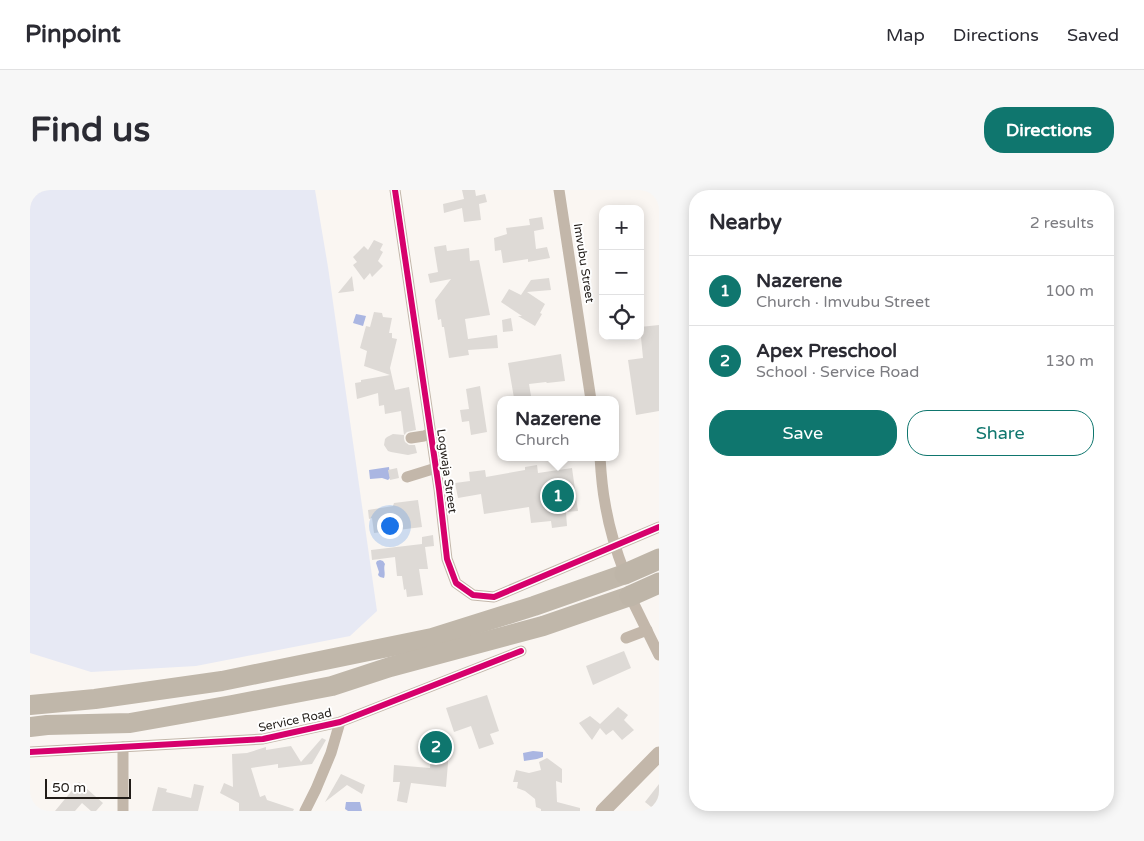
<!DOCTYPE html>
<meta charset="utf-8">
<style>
:root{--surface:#fff;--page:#f7f7f7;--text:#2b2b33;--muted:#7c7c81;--line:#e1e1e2;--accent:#0f766e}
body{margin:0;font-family:"Varela Round",sans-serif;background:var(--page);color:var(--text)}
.controls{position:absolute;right:15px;top:15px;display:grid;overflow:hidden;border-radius:10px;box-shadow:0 2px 12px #0003}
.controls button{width:45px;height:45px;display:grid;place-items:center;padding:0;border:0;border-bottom:1px solid var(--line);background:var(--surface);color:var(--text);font:25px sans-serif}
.scale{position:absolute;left:15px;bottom:12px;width:86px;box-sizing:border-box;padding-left:5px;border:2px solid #221d19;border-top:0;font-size:14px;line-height:18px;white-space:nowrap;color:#221d19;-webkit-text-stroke:4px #fff;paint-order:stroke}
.you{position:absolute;left:359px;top:335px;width:18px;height:18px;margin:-12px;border:4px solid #fff;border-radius:50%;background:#1a73e8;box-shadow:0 0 0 8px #1a73e833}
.badge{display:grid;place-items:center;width:32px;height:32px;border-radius:50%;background:var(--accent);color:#fff;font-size:16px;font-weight:700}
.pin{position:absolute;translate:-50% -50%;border:2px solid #fff;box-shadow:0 1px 5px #0006}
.popup{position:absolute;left:467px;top:206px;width:122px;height:65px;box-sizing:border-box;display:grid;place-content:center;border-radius:10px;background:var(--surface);filter:drop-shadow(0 1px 4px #0005);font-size:16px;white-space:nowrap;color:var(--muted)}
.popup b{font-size:19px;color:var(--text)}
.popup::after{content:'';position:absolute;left:50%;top:100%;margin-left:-10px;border:10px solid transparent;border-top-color:var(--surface)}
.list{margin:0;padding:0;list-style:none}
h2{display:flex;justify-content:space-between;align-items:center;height:65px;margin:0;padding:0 20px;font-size:21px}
h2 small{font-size:16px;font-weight:400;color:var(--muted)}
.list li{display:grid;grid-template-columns:32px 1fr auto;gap:15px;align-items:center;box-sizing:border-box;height:70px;padding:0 20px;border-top:1px solid var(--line)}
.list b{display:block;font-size:19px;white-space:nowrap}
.list p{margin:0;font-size:16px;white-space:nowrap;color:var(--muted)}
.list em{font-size:16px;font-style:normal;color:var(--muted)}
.actions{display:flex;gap:10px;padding:15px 20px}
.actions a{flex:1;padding:11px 0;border:1px solid var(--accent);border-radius:20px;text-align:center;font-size:18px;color:var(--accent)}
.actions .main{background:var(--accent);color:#fff}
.icon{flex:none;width:28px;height:28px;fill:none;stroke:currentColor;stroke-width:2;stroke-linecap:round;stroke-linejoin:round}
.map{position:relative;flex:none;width:629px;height:621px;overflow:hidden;border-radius:20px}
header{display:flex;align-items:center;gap:30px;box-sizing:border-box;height:70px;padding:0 25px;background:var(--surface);border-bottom:1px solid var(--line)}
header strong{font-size:24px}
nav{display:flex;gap:28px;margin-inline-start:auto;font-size:18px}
.intro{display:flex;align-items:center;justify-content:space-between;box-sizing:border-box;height:120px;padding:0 30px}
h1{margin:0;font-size:35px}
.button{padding:12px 22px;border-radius:20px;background:var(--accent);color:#fff;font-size:18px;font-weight:700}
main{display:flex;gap:30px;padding:0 30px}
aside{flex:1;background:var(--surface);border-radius:20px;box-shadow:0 2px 12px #0003}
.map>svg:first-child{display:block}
.green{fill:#e7e9f4}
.water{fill:#aab6e2}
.building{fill:#dedad6}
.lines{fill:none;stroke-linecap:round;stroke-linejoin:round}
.minor{stroke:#c3b7aa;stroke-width:11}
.tertiary{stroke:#c3b7aa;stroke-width:15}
.trunk{stroke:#c0b7aa;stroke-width:20}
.motorway{stroke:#beb5a8;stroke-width:21}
.cycleway-casing{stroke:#fff;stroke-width:9}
.cycleway{stroke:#d6006c;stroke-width:6}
.labels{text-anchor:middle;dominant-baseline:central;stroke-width:4;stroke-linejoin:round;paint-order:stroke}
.street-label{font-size:12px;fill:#221d19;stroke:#fff}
</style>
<header>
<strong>Pinpoint</strong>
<nav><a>Map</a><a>Directions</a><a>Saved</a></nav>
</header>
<div class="intro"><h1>Find us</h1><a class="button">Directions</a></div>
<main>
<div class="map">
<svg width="629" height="621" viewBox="0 0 629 621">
<rect width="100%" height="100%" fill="#faf6f2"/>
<path class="green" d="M0 0H285L298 77 347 421 320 446 166 476 61 482 0 463Z"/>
<g class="water">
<path d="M326 124 336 126 333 136 323 133Z"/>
<path d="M359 277 360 288 358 290 352 288 340 289 339 280Z"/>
<path d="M350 370 353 371 355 374C353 379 356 383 354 388L350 387 348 385 349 382 346 373 347 371Z"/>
<path d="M503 561 513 562V567L507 569 494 571 493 563Z"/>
<path d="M316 612H330L332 621H318L315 619Z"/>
</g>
<g class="building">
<path d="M432 0H445L446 6 455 4 457 12 449 14 451 30 434 32 432 18 414 23 413 14 434 9Z"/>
<path d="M512 27 514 39 504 41 506 59 517 57 520 68 498 72V69L473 73 471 60 465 61 464 48 477 44 476 38 500 35 499 29Z"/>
<path d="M344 50 353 54 350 60 353 62 348 71 353 76 342 87 340 83 334 90 323 75 327 72 323 67 334 56 338 60Z"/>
<path d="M416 55 417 61 439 58 440 71 449 70 460 125 435 129 438 149 467 145 468 158 438 160 439 165 419 168 414 137H412L411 129 408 130 405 110 421 89 400 93 398 84 408 82 404 57Z"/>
<path d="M322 86 324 101 308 103Z"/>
<path d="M519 88 521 100 497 102 515 114 510 123 512 124 505 136 488 126H492L471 112 479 99 491 105 501 90Z"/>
<path d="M344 122 352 123 353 127 362 128 359 143H362V148L367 149 360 178 365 200 379 197 386 240 377 242 374 245 371 221 355 224 354 215 349 216 348 203 327 209 325 193 331 192V190L360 185 334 176 337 161 330 158 336 136 340 137Z"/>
<path d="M481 128 483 141 473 142 472 130Z"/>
<path d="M629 135V221L606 225 598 170 613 168 610 137Z"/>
<path d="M531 164 535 191 517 193 516 192 499 194 501 206 484 208 478 173Z"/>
<path d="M450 196 457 242 441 245 439 231 432 232 430 220 439 219 436 199Z"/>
<path d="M363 244 374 245V249L375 252 379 255H385L387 263 378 265 361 262 358 261 354 255 355 249 357 247Z"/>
<path d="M507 275 508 283 542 278 548 321 536 322 537 336 522 338 521 331 501 333 499 317 454 324 451 304 428 308 425 293 440 291 439 282 455 280 456 287 495 280V277Z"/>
<path d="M367 278 369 288 360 290 358 280Z"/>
<path d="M388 310 392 337 344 343 342 328 339 329 338 320 363 316 364 313Z"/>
<path d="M403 345 404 356 395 357 398 379H389L393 405 377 407 376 399 374 400 372 386H367L365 367 342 370 341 360 392 354V347Z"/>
<path d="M594 461 601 478 563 495 556 476Z"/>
<path d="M457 505 469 541 460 544 464 554 449 559 441 536 424 542 416 518Z"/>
<path d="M588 517 598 525 594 530 604 540 592 550 583 540 576 545 570 538 562 550 549 533 560 526 570 534Z"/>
<path d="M292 548 296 550 282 574 248 578V574L221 578 230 607 235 605 237 610 264 619 263 621H209V613L190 603 194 593 203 597 202 564 217 563 236 557V560L261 556 271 572Z"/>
<path d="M401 560 419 561 416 597 381 593 377 613 367 611 370 592H363L364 575 400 578Z"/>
<path d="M517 568 532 579V593L526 591 527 612 550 618V621H511V619L506 617 505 609 495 601 487 598 488 592H483L486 580 499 583 511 580 509 572Z"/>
<path d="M311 584 335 595 332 604 317 595 295 612Z"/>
<path d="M49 592 73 613 66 621H61L52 613 45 621H25Z"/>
<path d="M164 594 174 596 168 621H122L128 597 137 599 136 602 161 608Z"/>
<path d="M629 594V621H626L615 612Z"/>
</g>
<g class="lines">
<g class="minor">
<path d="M365 0 409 299 417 369 426 393 443 405 464 407 629 337"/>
<path d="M529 0 561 210"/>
<path d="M381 248 394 246 401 243"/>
<path d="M570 267C571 283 572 298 575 313 579 338 586 361 595 384"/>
<path d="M377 287 406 278"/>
<path d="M600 406 629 465"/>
<path d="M596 448 617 440"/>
<path d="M93 557V621"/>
<path d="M0 562 233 549 310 532 491 461"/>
<path d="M275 621 286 599 301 563 310 532"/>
</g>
<path class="tertiary" d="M573 621 629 564"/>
<g class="trunk">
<path d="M0 515 65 509 192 491 402 448 504 416 595 384"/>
<path d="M0 537 17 535 100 533 202 515 302 496 360 477 513 436 600 406"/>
</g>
<g class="motorway">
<path d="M595 384 629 369"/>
<path d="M600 406 629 393"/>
</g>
<defs>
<g id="cycleway">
<path d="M365 0 409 299 417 369 426 393 443 405 464 407 629 337"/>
<path d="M0 562 233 549 310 532 491 461"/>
</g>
</defs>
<use href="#cycleway" class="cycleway-casing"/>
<use href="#cycleway" class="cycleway"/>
</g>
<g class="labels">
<g class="street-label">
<text transform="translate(554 73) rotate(81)">Imvubu Street</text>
<text transform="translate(417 281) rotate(82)">Logwaja Street</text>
<text transform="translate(265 530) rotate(-12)">Service Road</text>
</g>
</g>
</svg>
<div class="controls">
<button>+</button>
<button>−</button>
<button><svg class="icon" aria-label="locate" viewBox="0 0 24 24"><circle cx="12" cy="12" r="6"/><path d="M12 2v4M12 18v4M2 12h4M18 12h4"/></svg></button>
</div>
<div class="scale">50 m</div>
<div class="you"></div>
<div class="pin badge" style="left:528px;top:306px">1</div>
<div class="popup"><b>Nazerene</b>Church</div>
<div class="pin badge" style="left:406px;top:557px">2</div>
</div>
<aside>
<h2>Nearby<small>2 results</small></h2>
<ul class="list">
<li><span class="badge">1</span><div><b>Nazerene</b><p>Church · Imvubu Street</p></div><em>100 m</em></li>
<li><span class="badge">2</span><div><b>Apex Preschool</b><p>School · Service Road</p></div><em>130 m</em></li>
</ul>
<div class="actions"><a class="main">Save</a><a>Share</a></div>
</aside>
</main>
